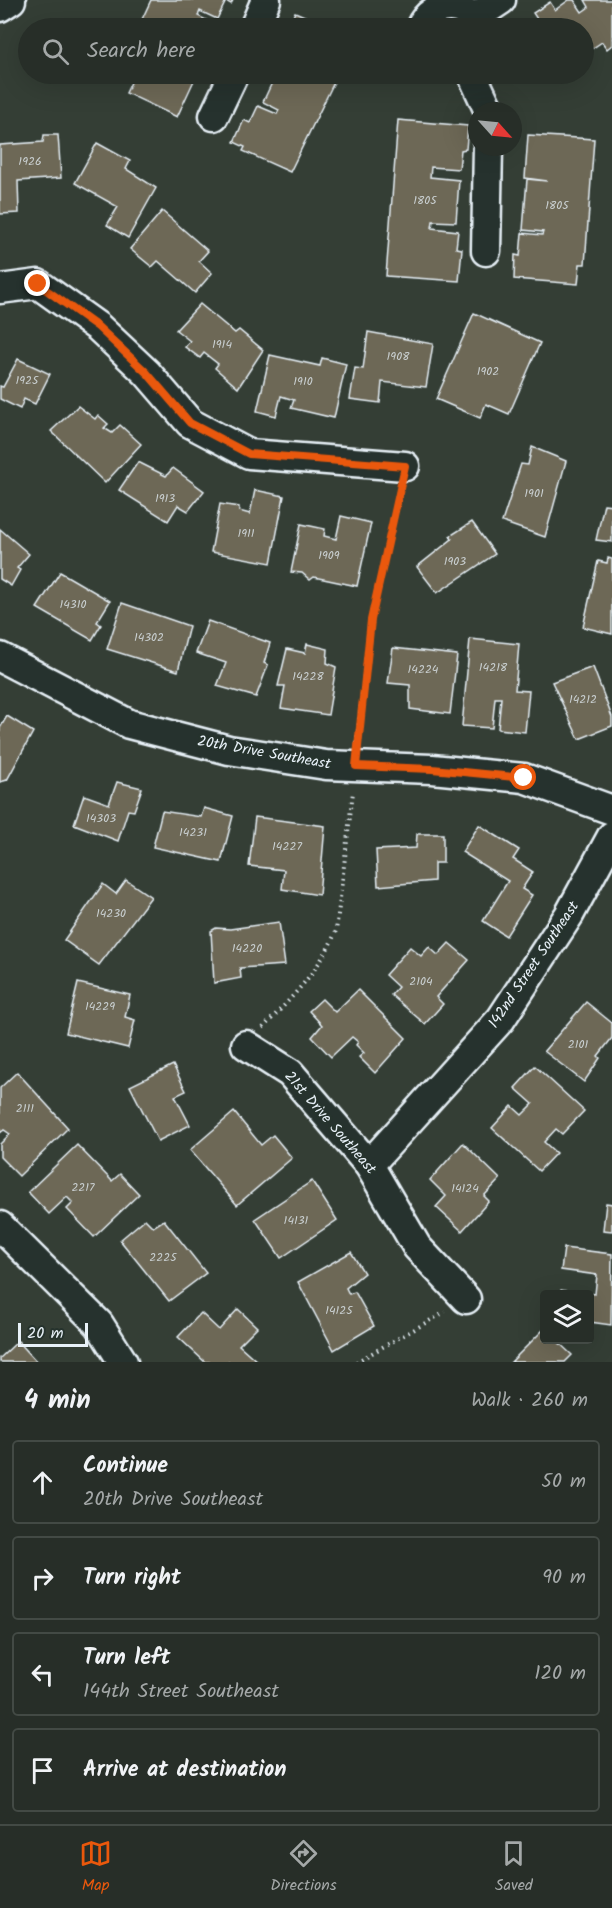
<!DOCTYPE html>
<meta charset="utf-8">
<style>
:root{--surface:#272e28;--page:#333a34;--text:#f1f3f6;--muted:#a4a8a8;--line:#434a45;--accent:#ea580c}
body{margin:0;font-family:Kalam,sans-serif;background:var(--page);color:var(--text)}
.controls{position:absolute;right:18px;bottom:18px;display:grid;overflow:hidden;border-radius:6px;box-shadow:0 6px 24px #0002}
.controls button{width:54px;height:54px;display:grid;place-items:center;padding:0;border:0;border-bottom:2px solid var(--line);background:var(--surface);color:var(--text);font:30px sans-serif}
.compass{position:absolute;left:468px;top:102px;width:54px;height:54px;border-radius:50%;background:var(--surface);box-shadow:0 6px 24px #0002;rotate:117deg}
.scale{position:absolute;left:18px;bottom:15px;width:70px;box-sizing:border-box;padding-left:6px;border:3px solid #e8f1f8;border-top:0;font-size:16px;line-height:21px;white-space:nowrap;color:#e8f1f8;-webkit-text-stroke:4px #26332d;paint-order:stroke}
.stop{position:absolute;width:18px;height:18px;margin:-14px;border:4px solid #ea580c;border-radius:50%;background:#fff}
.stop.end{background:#ea580c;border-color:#fff;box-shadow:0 2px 6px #0008}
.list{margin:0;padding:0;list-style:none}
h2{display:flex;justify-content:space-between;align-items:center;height:78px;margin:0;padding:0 24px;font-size:26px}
h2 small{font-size:20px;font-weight:400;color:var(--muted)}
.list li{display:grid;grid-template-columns:39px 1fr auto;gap:18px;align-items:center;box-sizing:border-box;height:84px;margin:0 12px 12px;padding:0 12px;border:2px solid var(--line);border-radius:6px}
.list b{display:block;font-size:22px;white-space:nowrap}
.list p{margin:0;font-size:20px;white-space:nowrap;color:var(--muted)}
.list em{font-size:20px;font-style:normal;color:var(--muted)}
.icon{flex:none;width:33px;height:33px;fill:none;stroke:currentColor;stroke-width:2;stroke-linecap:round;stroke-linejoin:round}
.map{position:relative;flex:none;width:612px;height:1362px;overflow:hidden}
.search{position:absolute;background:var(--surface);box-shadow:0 6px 24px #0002;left:18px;right:18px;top:18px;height:66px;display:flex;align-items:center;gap:15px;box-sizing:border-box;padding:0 21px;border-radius:33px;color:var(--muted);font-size:22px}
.sheet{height:462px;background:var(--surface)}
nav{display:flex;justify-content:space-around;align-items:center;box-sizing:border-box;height:84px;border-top:2px solid var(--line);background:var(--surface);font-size:16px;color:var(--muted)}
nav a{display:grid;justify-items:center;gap:3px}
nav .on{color:var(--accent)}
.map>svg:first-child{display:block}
.building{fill:#6d6856;stroke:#e8f1f8;stroke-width:1.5}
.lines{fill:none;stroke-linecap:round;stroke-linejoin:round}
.minor-casing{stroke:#e8f1f8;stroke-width:33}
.path{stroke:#e8f1f8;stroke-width:4;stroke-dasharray:1.5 4.5;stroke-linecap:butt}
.minor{stroke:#26332d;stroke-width:28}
.route{stroke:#ea580c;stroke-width:8}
.labels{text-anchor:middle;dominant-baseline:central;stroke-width:5;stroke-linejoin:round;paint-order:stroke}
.number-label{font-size:12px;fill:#c9cfd0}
.street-label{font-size:15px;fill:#e8f1f8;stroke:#26332d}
</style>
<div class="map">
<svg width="612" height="1362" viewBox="0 0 612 1362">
<rect width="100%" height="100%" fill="#343e35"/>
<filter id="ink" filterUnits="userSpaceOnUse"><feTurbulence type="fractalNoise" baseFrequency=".0167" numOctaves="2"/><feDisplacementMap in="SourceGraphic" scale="12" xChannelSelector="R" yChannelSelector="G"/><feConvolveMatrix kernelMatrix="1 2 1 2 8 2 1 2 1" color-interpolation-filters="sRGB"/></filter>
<g filter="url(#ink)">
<g class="building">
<path d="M151 0H233L231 4 226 1 217 19 200 11 198 16 218 26 217 28H138Z"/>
<path d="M569 0H574L582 12 589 7 585 0H612V45L607 49 602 42 584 54V28H543L533 13 550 2 555 10Z"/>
<path d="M295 12 333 28H288Z"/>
<path d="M135 74H197L177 117 126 93Z"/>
<path d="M276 74H338L290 172 243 151 245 147 234 142 244 120 250 123 258 106 277 114 279 110 263 102Z"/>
<path d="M398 120 468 126 466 149 461 150 459 169 431 167 430 177 459 180 456 222 433 221 432 228 458 231 456 248 462 249 459 281 386 276Z"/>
<path d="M44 135H58L61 178 18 181 19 213 0 214V145L43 142Z"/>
<path d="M528 135 594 139 585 264H580L578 284 514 279 515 255 520 256 522 233 542 235 543 232 523 230 527 179 547 181 525 178Z"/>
<path d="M97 143 130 161 126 169 156 188 128 238 107 225 118 207 75 183Z"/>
<path d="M162 211 208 251 199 261 212 273 195 293 158 261 152 267 130 249Z"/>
<path d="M200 304 235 333 239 330 263 350 238 388 215 368 218 364 204 353 200 358 185 347 190 341 176 330Z"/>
<path d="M474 313 540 343 509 414 486 404 480 418 436 399Z"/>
<path d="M368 332 433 344 426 387 382 382 380 403 350 399 355 368 363 369Z"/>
<path d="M270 355 320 366 322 358 346 364 334 418 291 408 294 400 281 396 276 416 257 411Z"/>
<path d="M18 359 50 374 35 404 24 399 20 409 0 399V386L3 387Z"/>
<path d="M78 406 95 419 98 415 108 424 104 428 112 433 120 425 141 444 105 483 51 431Z"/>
<path d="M532 447 566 461 545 537 502 522 521 464 528 465Z"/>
<path d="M138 462 166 476 173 468 204 491 188 511 178 505 168 521 119 490Z"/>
<path d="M255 490 284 496 271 563 211 552 220 504 239 507V511L250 514Z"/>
<path d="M604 504 612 505V542L596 540Z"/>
<path d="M341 516 371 523 357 586 314 577 310 580 302 573 291 572 301 524 325 529 324 536 336 539Z"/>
<path d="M472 522 495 554 437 593 417 567 452 539 450 536Z"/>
<path d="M0 529 29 554 17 568 20 570 11 586 0 579Z"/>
<path d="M608 558 612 559V634L583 627 598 561 607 563Z"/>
<path d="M60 572 110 601 97 622 101 625 92 640 37 608Z"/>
<path d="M122 603 189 626 178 671 107 649Z"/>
<path d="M208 621 270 643 264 663 268 665 256 697 217 686 226 663 196 653Z"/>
<path d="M470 639 519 644 515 690 529 691 525 732 498 729 501 698H495L492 728 462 726Z"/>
<path d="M307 644 328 649 327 663 336 667 328 715 281 708 285 686H278L287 649 305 653Z"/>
<path d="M393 648 457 655 450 714 410 709V685L388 683Z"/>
<path d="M593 667 612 717V726L579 739 552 682Z"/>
<path d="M7 716 33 732 7 780 0 782V728Z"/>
<path d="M117 782 142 788 134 811 128 810 118 841 74 824 84 795 109 804Z"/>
<path d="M204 808 233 816 221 862 153 847 162 811 201 817Z"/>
<path d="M255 817 325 826 319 895 282 889 284 870 249 866Z"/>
<path d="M479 825 519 850 513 859 533 872 522 889 532 895 506 936 483 921 508 881 462 852Z"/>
<path d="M417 834H443V863H434V881L378 886 376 850 416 848Z"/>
<path d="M126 880 151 897 99 965 64 940 103 884 116 894Z"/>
<path d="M279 922 285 965 240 968 241 978 214 983 211 931 216 928 230 929Z"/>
<path d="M449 943 469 960 436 997 443 1004 425 1024 391 995 398 987 385 975 410 947 421 956 429 947 438 955Z"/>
<path d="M78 983 130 995 125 1017 135 1020 128 1048 66 1033Z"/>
<path d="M358 990 406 1038 375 1073 359 1057 364 1053 356 1045 358 1042 352 1037 331 1057 312 1037 322 1025 309 1011 322 999 335 1012Z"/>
<path d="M586 1002 612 1023V1038L598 1056 600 1058 584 1082 544 1051Z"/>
<path d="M173 1065 186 1091 175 1096 190 1125 158 1141 130 1086Z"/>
<path d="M535 1066 584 1111 562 1134 556 1129 544 1142 556 1153 539 1171 492 1128 512 1106 522 1115 533 1104 515 1088Z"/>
<path d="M17 1072 68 1128 19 1176 0 1157V1144L10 1134 4 1130 0 1133V1088Z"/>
<path d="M234 1112 261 1145 273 1135 292 1158 237 1205 190 1150Z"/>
<path d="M463 1143 500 1179 484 1196 489 1201 462 1231 436 1207 446 1196 430 1180Z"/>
<path d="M77 1145 112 1181 120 1174 139 1194 94 1237 67 1209 73 1203 67 1197 49 1214 28 1192Z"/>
<path d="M312 1181 337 1220 281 1258 255 1219Z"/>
<path d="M606 1203 612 1204V1231L603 1230Z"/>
<path d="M145 1219 153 1227 164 1220 206 1273 169 1301 120 1240Z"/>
<path d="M564 1248 612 1254 611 1325 590 1322V1294H560L561 1290 595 1294 597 1275 561 1270Z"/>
<path d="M351 1252 364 1273 346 1288 349 1294 355 1292 374 1326 334 1350 298 1282Z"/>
<path d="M238 1309 257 1327 239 1345 258 1362H205L178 1337 201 1313 219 1330Z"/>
<path d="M544 1329V1340H556L572 1355 565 1362H511Z"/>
<path d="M18 1341 37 1362H0V1358Z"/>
</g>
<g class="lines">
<defs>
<g id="minor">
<path d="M0 7 11 0"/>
<path d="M474 18 501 0"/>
<path d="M254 28 266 0"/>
<path d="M420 28C432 0 467 0 478 28"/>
<path d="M472 74 489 111"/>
<path d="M214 116 234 74"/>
<path d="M486 251 488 147"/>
<path d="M0 289 38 284 98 327 147 373 190 423 249 454 405 466"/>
<path d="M0 657 129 724 229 750 326 765 432 769 524 778 612 810"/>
<path d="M246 1045 290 1073 369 1165 417 1247 466 1299"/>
<path d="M369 1165 501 1019 569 915 612 836"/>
<path d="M0 1226 99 1324 123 1362"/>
</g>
</defs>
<use href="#minor" class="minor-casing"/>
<g class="path">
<path d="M357 743 371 620 400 490"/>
<path d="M263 1028C290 999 321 969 336 931L353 792"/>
<path d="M356 1362 445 1312"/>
</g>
<use href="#minor" class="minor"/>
</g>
</g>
<g class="lines" filter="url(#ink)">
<path class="route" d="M38 284 98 327 147 373 190 423 249 454 405 466 371 620 356 766 432 769 524 778"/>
</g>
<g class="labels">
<g class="number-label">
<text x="30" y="161">1926</text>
<text x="425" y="200">1805</text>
<text x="557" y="205">1805</text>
<text x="222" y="344">1914</text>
<text x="398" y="356">1908</text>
<text x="488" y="371">1902</text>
<text x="27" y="380">1925</text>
<text x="303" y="381">1910</text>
<text x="534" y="493">1901</text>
<text x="165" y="498">1913</text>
<text x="246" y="533">1911</text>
<text x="329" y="555">1909</text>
<text x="455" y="561">1903</text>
<text x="73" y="604">14310</text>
<text x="149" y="637">14302</text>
<text x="493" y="667">14218</text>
<text x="423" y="669">14224</text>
<text x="308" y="676">14228</text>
<text x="583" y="699">14212</text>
<text x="101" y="818">14303</text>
<text x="193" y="832">14231</text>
<text x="287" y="846">14227</text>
<text x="111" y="913">14230</text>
<text x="247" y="948">14220</text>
<text x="421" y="981">2104</text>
<text x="100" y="1006">14229</text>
<text x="578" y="1044">2101</text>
<text x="25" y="1108">2111</text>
<text x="83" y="1187">2217</text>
<text x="465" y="1188">14124</text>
<text x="296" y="1220">14131</text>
<text x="163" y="1257">2225</text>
<text x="339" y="1310">14125</text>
</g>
<g class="street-label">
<text transform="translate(264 753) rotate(10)">20th Drive Southeast</text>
<text transform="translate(534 965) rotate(-56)">142nd Street Southeast</text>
<text transform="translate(330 1123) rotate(49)">21st Drive Southeast</text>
</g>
</g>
</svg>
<div class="controls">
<button><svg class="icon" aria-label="layers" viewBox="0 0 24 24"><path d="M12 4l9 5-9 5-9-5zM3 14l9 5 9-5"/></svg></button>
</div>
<svg class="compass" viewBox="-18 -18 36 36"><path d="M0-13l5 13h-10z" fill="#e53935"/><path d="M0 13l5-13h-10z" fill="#a4a8a8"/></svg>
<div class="scale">20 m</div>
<div class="stop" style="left:524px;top:778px"></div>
<div class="stop end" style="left:38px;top:284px"></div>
<div class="search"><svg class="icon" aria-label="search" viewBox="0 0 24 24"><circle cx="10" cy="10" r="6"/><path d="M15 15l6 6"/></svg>Search here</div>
</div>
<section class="sheet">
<h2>4 min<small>Walk · 260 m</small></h2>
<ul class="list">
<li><svg class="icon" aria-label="ahead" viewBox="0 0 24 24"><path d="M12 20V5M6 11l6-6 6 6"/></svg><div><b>Continue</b><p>20th Drive Southeast</p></div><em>50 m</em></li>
<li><svg class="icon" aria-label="right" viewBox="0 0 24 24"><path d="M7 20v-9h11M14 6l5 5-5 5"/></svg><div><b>Turn right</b></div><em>90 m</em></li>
<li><svg class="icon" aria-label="left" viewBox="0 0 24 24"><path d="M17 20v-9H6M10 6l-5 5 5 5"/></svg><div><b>Turn left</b><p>144th Street Southeast</p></div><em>120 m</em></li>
<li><svg class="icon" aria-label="arrive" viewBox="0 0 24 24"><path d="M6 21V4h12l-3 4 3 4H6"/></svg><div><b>Arrive at destination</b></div></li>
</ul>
</section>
<nav>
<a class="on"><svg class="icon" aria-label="map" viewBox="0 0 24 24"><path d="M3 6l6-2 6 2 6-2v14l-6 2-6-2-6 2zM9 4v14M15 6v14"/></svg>Map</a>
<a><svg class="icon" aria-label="directions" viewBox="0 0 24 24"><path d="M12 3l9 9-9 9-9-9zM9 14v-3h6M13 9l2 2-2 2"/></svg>Directions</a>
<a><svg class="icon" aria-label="saved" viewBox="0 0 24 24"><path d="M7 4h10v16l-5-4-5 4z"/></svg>Saved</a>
</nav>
